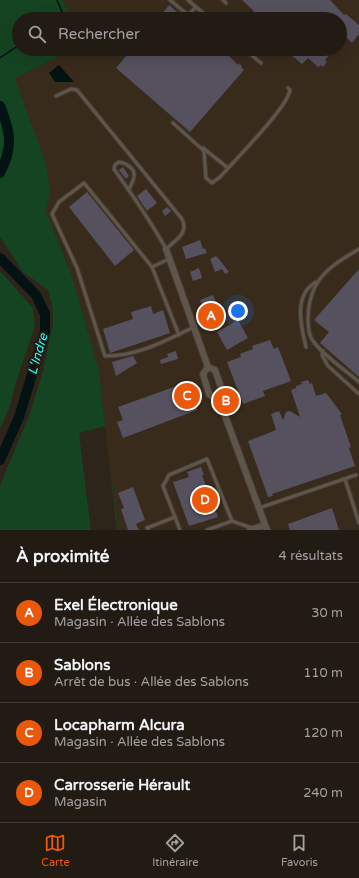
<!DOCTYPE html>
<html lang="fr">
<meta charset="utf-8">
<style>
:root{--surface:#221b14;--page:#2e2822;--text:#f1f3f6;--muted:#a2a1a0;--line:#3f3934;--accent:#ea580c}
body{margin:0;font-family:"Varela Round",sans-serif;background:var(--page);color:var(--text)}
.you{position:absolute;left:238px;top:311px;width:14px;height:14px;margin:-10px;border:3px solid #fff;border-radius:50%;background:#1a73e8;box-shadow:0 0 0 6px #1a73e833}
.badge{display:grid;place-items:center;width:26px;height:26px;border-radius:50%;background:var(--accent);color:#fff;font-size:13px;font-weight:700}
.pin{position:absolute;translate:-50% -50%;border:2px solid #fff;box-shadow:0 1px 4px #0006}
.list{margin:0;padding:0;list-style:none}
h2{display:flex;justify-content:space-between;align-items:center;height:52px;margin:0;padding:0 16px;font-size:17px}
h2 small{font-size:13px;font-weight:400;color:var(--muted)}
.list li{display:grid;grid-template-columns:26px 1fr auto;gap:12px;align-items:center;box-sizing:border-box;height:60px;padding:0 16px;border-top:1px solid var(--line)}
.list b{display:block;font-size:15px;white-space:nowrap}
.list p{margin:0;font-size:13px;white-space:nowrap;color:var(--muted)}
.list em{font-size:13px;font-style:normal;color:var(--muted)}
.icon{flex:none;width:22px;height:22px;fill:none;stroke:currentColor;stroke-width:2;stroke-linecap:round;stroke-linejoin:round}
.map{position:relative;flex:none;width:359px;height:530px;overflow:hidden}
.search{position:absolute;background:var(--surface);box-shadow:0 4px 16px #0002;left:12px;right:12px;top:12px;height:44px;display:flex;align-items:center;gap:10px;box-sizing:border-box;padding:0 14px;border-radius:22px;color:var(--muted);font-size:15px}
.sheet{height:292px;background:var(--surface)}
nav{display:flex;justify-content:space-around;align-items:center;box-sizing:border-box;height:56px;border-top:1px solid var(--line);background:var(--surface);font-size:11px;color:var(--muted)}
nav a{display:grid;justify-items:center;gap:2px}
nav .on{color:var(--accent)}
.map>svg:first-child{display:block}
.built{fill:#382b1c}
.green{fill:#154422}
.water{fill:#031212}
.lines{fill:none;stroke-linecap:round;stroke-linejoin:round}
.stream{stroke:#031212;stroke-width:1.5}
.river{stroke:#031212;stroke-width:10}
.building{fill:#55515e}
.service-casing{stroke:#463e37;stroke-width:5}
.minor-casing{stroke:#463e37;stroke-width:8}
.service{stroke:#5f554a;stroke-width:3}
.minor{stroke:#5f554a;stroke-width:6}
.labels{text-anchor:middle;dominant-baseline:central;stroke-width:4;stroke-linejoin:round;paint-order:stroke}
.water-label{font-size:13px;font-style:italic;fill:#25fafb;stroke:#231b11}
</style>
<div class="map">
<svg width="359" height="530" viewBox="0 0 359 530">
<rect width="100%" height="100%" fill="#2d241a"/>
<path class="built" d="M62 0H359V530H119L109 462 99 371 72 276 46 211 50 191 46 164 15 78 57 57 60 49H340V19H71Z"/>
<g class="green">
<path d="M0 0H62L72 18 19 19V49H60L57 57 15 78 46 164 50 191 46 211 72 276 99 371 105 426 79 433 91 530H0V485L29 416 43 371 53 323 52 304 48 290 23 272 0 237Z"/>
<path d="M0 271 33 308 35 326 16 382 9 409 0 429Z"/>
<path d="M109 462 119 530H117Z"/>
</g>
<path class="water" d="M59 65 74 82H55L49 73Z"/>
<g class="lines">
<g class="stream">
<path d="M57 0 65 19"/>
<path d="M0 58 19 45"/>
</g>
<g class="river">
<path d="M0 106C11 132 13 148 0 173"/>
<path d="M0 258 36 295 45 314V332L19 417 0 460"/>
</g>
</g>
<g class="building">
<path d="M242 0H330L344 15 346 14 359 25V34L352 43 345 36 340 42V19H264L260 15 259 19H248L250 14 254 11Z"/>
<path d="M169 5 185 19H158Z"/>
<path d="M132 49H222L238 65 239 63 242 66 241 67 244 70 190 132 116 68Z"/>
<path d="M276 49H334L325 60 327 62 323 67 321 65 318 67 308 58 302 64 285 50 282 54Z"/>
<path d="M123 167 129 176 126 179 119 170Z"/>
<path d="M146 189 157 203 147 211 137 196Z"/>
<path d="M87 192 134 250 115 266 69 207Z"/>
<path d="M167 207 171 211 165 216 162 211Z"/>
<path d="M200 240 203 249 205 248 207 253 186 259 182 247Z"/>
<path d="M216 256 219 259 229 272 225 274 222 269 215 272 210 259Z"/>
<path d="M199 268 202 278 193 281 190 272Z"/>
<path d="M359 269V377L320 343 329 332 314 320Z"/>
<path d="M213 295 216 302 212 304 218 319 209 322 200 300Z"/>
<path d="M151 306 153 314 163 310 170 333 110 353 103 329 133 319 131 312Z"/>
<path d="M238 320 248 338 227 350 217 332Z"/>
<path d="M270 340 274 349 278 347 291 381 263 391 265 396 243 404 227 362 241 357 240 354 253 349 252 346Z"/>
<path d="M176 351 178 359 161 364 160 360 168 357 167 354Z"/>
<path d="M133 356 137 363 116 376 112 362Z"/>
<path d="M308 380 310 384 312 383 316 396 326 393 342 414 340 415 351 447 349 448 355 466 272 494 273 496 268 497 248 441 276 430 271 414 279 411 283 420 286 412 290 411 300 417 291 390 296 388V386L302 384 301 382Z"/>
<path d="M188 382 197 410 123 438 117 422 123 420 118 407Z"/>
<path d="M201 467 204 475H202L218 517 189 526 173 482 189 477 187 472Z"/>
<path d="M133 487 145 520 136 524 139 530H128L121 509 124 508 118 493Z"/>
<path d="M332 508 339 530H290L288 524Z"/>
</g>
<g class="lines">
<defs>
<g id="service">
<path d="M170 0 188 15 196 7 188 0"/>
<path d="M223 0 226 3"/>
<path d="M196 7 210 19"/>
<path d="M244 49 261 63"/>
<path d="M56 96 71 89 77 90 182 219C189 233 176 240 166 249 151 221 132 195 114 169L115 165 119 162C126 163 136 169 134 177 133 182 130 186 129 190"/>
<path d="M173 123 204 151 206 178 212 183 220 177C234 161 288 107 290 90L288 88"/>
<path d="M203 148 228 168"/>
<path d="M359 249C329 267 309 279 308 318 308 325 309 336 313 341 325 357 344 369 359 382"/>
<path d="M169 259 152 267 84 183 59 202 52 214 77 268 105 356C138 356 165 341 194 327"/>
<path d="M152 267 179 335"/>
<path d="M306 347C301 326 293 295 316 282"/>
<path d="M323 351 322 355 328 366 359 394"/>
<path d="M345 479 359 523"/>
<path d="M259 508 356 475"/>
<path d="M148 530 147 528 175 517"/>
<path d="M180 530 163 486 169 475 207 459 232 521"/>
<path d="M207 530 232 521 252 528"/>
</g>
<g id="minor">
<path d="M166 249 208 367 215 370 222 390 220 402 267 530"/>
<path d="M208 367 203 374 209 394 220 402"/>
<path d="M250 530 265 525"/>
</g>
</defs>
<use href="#service" class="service-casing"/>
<use href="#minor" class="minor-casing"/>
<use href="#service" class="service"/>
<use href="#minor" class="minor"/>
</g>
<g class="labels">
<g class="water-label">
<text transform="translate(38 354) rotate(-74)">L'Indre</text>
</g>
</g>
</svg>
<div class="you"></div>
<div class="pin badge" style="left:211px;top:316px">A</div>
<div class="pin badge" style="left:226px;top:401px">B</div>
<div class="pin badge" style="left:187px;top:396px">C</div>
<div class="pin badge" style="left:205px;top:500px">D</div>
<div class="search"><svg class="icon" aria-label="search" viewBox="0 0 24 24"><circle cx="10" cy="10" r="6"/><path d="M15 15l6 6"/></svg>Rechercher</div>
</div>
<section class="sheet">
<h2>À proximité<small>4 résultats</small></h2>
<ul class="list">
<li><span class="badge">A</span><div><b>Exel Électronique</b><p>Magasin · Allée des Sablons</p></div><em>30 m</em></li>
<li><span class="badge">B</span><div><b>Sablons</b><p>Arrêt de bus · Allée des Sablons</p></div><em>110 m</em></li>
<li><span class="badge">C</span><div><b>Locapharm Alcura</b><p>Magasin · Allée des Sablons</p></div><em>120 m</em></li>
<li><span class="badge">D</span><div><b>Carrosserie Hérault</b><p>Magasin</p></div><em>240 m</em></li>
</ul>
</section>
<nav>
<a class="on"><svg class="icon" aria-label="map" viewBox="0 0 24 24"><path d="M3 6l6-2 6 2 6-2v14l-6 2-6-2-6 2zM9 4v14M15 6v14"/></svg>Carte</a>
<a><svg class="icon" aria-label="directions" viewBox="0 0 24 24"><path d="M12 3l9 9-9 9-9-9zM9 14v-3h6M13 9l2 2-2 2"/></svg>Itinéraire</a>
<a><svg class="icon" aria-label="saved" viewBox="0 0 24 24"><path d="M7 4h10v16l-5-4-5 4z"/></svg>Favoris</a>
</nav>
